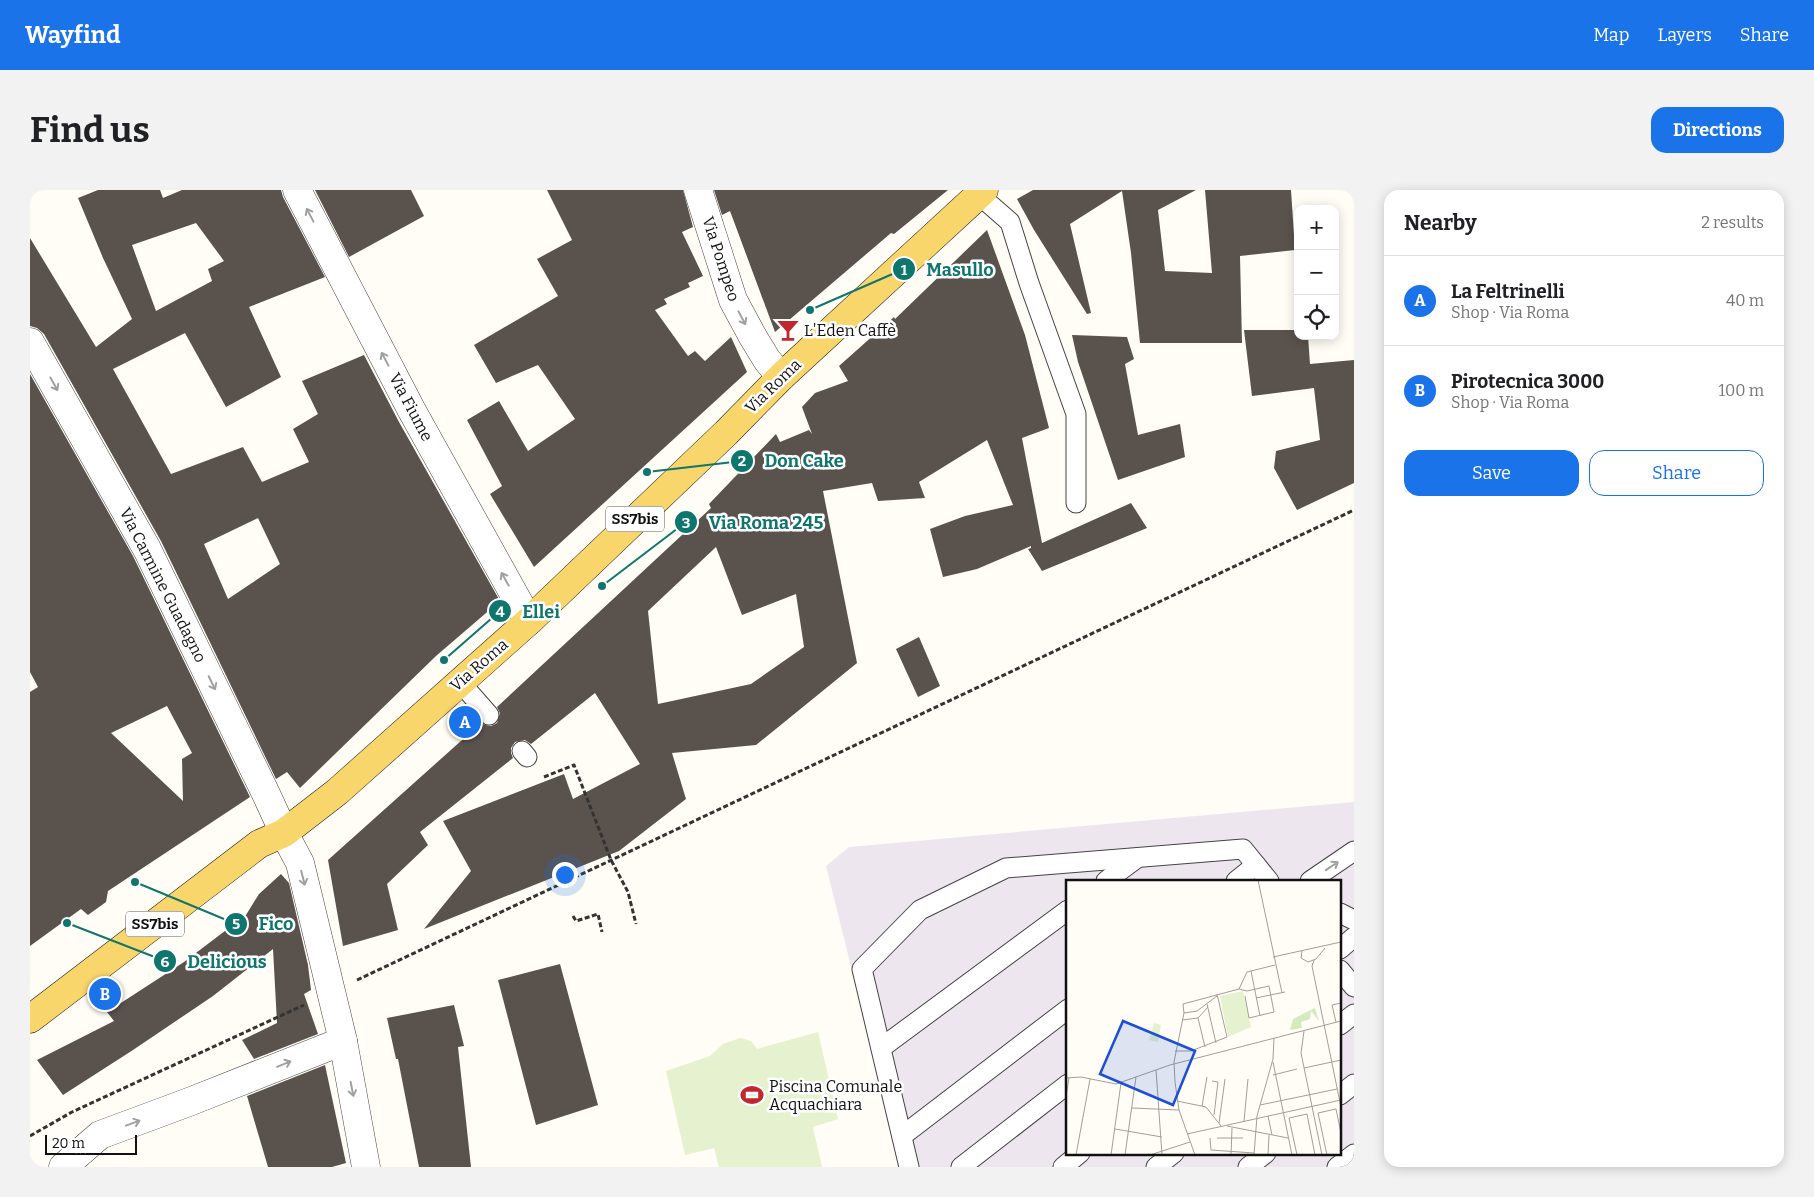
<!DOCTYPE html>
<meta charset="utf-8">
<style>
:root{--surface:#fff;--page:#f2f2f2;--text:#202124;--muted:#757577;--line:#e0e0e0;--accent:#1a73e8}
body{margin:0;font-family:Bitter,serif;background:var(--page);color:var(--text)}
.controls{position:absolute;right:15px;top:15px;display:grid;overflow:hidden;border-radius:10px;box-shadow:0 2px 12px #0003}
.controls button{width:45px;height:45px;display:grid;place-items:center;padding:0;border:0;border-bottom:1px solid var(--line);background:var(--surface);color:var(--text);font:25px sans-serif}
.scale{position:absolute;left:15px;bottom:12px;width:92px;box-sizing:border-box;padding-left:5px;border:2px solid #111;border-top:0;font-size:14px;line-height:18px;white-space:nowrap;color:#111;-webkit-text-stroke:4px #fff;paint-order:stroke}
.you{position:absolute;left:534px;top:684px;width:18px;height:18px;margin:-12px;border:4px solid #fff;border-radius:50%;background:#1a73e8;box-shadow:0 0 0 8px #1a73e833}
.badge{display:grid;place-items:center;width:32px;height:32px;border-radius:50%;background:var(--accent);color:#fff;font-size:16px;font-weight:700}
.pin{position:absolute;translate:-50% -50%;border:2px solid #fff;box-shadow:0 1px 5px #0006}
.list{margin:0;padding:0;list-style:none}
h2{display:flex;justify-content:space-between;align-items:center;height:65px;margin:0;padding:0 20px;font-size:21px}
h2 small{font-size:16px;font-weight:400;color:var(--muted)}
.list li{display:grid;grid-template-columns:32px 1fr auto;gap:15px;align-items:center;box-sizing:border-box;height:90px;padding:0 20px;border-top:1px solid var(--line)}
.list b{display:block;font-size:19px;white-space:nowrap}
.list p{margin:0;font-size:16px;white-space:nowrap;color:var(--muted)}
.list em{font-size:16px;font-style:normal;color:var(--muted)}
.actions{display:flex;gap:10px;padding:15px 20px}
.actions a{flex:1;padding:11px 0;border:1px solid var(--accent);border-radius:15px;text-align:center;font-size:18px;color:var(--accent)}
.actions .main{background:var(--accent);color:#fff}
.icon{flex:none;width:28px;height:28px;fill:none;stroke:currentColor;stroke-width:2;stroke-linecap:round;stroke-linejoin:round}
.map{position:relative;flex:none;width:1324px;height:977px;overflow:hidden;border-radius:15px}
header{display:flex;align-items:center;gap:30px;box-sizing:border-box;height:70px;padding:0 25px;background:var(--accent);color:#fff}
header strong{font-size:24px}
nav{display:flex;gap:28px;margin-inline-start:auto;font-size:18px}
.intro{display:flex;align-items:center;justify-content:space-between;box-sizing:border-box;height:120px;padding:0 30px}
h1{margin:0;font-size:35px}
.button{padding:12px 22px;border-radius:15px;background:var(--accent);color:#fff;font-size:18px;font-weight:700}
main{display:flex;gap:30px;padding:0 30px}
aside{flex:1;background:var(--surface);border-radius:15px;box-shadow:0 2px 12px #0003}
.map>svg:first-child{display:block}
.industrial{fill:#eee6ef;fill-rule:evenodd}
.pitch{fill:#e6f2cf}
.building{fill:#5a524d;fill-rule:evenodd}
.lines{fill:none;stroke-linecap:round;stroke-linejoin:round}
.service-casing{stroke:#444;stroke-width:21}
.minor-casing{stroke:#444;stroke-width:29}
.primary-casing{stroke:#222;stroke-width:29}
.path{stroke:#333;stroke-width:3;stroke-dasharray:5 2.5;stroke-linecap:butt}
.service{stroke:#fff;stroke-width:19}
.minor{stroke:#fff;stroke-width:28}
.primary{stroke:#f9d66b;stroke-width:28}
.oneway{stroke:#a0a0a0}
.labels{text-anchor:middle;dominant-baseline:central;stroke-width:5;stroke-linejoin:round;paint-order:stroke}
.shield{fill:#fff;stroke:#585858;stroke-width:1}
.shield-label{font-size:15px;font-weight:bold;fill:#111}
.street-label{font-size:16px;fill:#111;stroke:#fff}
.poi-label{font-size:16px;fill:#111;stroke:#fff;text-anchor:start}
.inset-road{fill:none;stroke:#a09f9a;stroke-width:1}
.view{fill:#1d4ed8;fill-opacity:0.15;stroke:#1d4ed8;stroke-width:2.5}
.inset-edge{fill:none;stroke:#111;stroke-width:2.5}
.leader{fill:none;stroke:#0f766e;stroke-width:2}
.callout-dot{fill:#0f766e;stroke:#fff;stroke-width:2}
.mark-label{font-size:15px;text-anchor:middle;font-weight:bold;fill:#fff}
.callout-label{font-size:18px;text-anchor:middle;font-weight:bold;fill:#0f766e;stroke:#fff;stroke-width:5;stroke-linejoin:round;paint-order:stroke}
</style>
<header>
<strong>Wayfind</strong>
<nav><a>Map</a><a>Layers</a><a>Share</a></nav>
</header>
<div class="intro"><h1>Find us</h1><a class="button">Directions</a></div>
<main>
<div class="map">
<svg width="1324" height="977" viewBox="0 0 1324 977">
<rect width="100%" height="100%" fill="#fffdf5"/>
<path class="industrial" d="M1324 612V977H871L796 676 819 657ZM1038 691H1310V963H1038Z"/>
<path class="pitch" d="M788 842 808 929 783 937 792 977H689L684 958 655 965 636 881 680 866 693 854 710 848 721 851 727 859Z"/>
<g class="building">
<path d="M68 0H130L133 8 152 0H251L253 7 295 87 219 117 251 187 196 217 155 143 83 179 141 284 213 257 232 292 279 272 263 239 288 224 272 191 334 165 369 232 470 411 406 466 270 598 257 582 246 589 131 351 14 144 7 138 0 136V48L66 157 102 129 73 68 48 8ZM166 33 194 71 178 79 182 91 126 121 102 55ZM228 328 250 374 198 409 174 354Z"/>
<path d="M285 0H381L394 26 319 67Z"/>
<path d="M517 0H653L663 37 652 42 673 86 658 93 660 97 634 109 637 114 625 120 658 166 665 161 675 171 701 147 717 182 504 377 460 304 472 296 437 230 469 211 498 261 545 229 508 175 466 193 444 155 528 106 507 69 542 50Z"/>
<path d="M684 0H918L864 44 861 43 745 142 700 21 692 25Z"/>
<path d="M1003 0H1166L1128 20 1135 81 1182 83 1175 0H1261L1265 60 1210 66 1212 153H1110L1101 63 1092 1 1040 34 1061 123 1057 124 1004 40 987 9Z"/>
<path d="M957 40 995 145 1019 238 992 248 1012 353 1101 313 1117 338 1012 381 998 359 1001 358V356L947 379 913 387 900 339 935 326 983 315 957 250 889 292 895 308 848 311 842 293 793 301 827 473 726 555 642 563 656 609 589 661 394 739 441 681 413 631 534 584 543 609 610 574 565 503 501 554 495 550 485 552 481 558V563L483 568 390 642 398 655 357 694 368 740 313 756 298 670 451 533 455 535 461 536 467 533 470 523 467 517 681 318 679 314 746 244 750 252 779 240 782 244 772 217 785 203 818 191 809 176 864 127 865 129ZM686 357 712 425 766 404 774 457 721 494 628 514 618 421Z"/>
<path d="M1214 140H1268V146H1278L1280 174 1324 170V293L1267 320 1244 278 1246 261 1290 250 1284 198 1222 206Z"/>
<path d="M1042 145 1097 147 1104 169 1095 174 1108 245 1150 234 1155 267 1088 290 1048 172Z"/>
<path d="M0 184 103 366 220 607 78 701 76 712 58 725 51 719 0 756V502L8 497 0 482ZM137 516 162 563 152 569 153 611 81 543Z"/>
<path d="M889 447 910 496 888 507 866 459Z"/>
<path d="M251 684 259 693 278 775 281 800 274 804 288 844 224 869 212 850 247 833 243 759 183 806 103 860 33 905 7 870 84 831 77 822 154 772 216 725 229 704Z"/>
<path d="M530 774 568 915 506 935 468 790Z"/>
<path d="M424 815 434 856 428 857 441 977H389L368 869H366L357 828Z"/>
<path d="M295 875 316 973 302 977H238L217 906Z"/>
</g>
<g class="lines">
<defs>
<g id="service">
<path d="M948 4 980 32 999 93 1046 224V313"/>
<path d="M430 492 459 525"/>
<path d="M492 561 497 567"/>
<path d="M1076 691 1107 668"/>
<path d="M1206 691 1226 675"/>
<path d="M1280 691 1324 661"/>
<path d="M1310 723 1324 730"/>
<path d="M1310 759 1324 747"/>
<path d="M1310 780 1324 797"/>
<path d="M1310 835 1324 824"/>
<path d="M851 858 1038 720"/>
<path d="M1310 905 1324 894"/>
<path d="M872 946 1038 819"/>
<path d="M879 977 832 779 890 720 976 678 1213 659 1239 691"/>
<path d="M931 977 1038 894"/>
<path d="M1033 977 1050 963"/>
<path d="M1126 977 1144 963"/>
<path d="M1218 977 1236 963"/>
<path d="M1307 977 1324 964"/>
</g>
<g id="minor">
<path d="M267 0 381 219 499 431"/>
<path d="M668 0 703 110 723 147 737 170 751 187"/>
<path d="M0 152 117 359 237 606 254 643 270 673 313 851 336 977"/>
<path d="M33 977 70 945 159 912 313 851"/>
</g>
<path id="primary" d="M0 829 229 654 254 643 307 602 499 431 696 243 751 187 954 0"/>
</defs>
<use href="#service" class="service-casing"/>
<use href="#minor" class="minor-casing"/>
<use href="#primary" class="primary-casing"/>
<g class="path">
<path d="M514 587 544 575 581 670 598 702 606 734"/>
<path d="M543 726 546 731 568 724 572 742"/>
<path d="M327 790 1324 320"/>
<path d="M0 946 42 922 274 815"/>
</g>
<use href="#service" class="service"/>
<use href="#minor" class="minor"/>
<use href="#primary" class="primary"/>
</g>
<defs><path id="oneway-shaft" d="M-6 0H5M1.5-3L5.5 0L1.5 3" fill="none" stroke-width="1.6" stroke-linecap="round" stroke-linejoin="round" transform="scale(1.25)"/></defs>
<g class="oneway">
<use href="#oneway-shaft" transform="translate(280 25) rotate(-118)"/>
<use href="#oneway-shaft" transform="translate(712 128) rotate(62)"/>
<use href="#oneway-shaft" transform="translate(355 169) rotate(-118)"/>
<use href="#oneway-shaft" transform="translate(24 194) rotate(61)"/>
<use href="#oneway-shaft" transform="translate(475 389) rotate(-119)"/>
<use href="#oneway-shaft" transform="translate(182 493) rotate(64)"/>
<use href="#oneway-shaft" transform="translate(1302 676) rotate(-34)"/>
<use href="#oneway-shaft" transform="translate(273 688) rotate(76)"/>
<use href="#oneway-shaft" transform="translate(254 874) rotate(-22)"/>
<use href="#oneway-shaft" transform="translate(322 899) rotate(79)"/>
<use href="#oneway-shaft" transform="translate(103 933) rotate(-20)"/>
</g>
<defs>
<symbol id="bar-bare" viewBox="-9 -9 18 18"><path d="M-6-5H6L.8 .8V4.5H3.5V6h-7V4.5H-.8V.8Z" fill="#c4262e" stroke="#fff" stroke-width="2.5" paint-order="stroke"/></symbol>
<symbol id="stadium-bare" viewBox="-9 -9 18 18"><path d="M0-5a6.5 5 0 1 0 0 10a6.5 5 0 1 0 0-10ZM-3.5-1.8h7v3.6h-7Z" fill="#c4262e" stroke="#fff" stroke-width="2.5" paint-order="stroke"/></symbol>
</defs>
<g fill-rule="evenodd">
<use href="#bar-bare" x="742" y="124" width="32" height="32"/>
<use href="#stadium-bare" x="706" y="889" width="32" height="32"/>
</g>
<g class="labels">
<g class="shield">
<rect x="576" y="316.5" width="58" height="25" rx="4"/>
<rect x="96" y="721.5" width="58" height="25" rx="4"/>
</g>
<g class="shield-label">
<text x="605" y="329">SS7bis</text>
<text x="125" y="734">SS7bis</text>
</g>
<g class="street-label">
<text transform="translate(691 69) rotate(72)">Via Pompeo</text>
<text transform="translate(743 196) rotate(-44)">Via Roma</text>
<text transform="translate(381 217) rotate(62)">Via Fiume</text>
<text transform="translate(133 395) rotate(63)">Via Carmine Guadagno</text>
<text transform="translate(449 475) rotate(-41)">Via Roma</text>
</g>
<g class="poi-label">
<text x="774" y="140">L'Eden Caffè</text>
<text x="739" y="896">Piscina Comunale<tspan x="739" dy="18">Acquachiara</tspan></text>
</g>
</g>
<g transform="translate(1036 690)">
<rect width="275" height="275" fill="#fffdf5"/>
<path d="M249 128 253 141 245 131 244 139 235 142 236 148 224 150 227 139Z" fill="#d5ebbd"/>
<path d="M177 111 185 147 162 157 154 116ZM88 143 95 145 92 162 83 160Z" fill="#e6f2cf"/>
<path class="inset-road" d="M192 0 216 113M236 71 235 78 242 82 250 79 259 68M207 77 275 62M248 80 246 86 275 227M185 91 194 136M173 109 181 92 209 85M190 118 219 112M141 124 150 163M118 133 131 131 151 116M132 138 139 167M116 140 132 138 142 127M270 142 266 125 275 123M238 151 235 173 256 275M109 171H125L161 157 151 114M207 182 226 275M238 188 275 180M90 190 96 275M207 195 231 189M0 198 15 197 50 204 104 185 275 141M146 201 152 202 148 235M0 216 3 198M111 221 140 227 155 246M194 225 271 209M136 226 141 197M66 228 113 230M202 236 206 255M178 241 182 199M153 243 159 199M161 246 222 258M49 249 96 257M121 254 275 220M144 258 145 270 188 273M151 258H177M10 275 24 199M45 275 55 203M59 275 70 197M84 275 124 262M129 275 113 230 109 202 108 182 118 133 117 124 173 109 181 111 203 106 208 132 183 138 179 116M165 275 166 248M188 275 191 236 207 179 208 158M202 275 203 255M231 275 223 238 241 234 249 275M261 275 252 233 270 229 275 253"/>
<path class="view" d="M57 141 129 171 107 225 34 194Z"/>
<rect width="275" height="275" class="inset-edge"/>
</g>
<path class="leader" d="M780 120L874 79M617 282L712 271M572 396L656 332M414 470L470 421M105 692L206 734M37 733L135 771"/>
<g class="callout-dot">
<circle cx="780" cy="120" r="5"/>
<circle cx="617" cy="282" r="5"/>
<circle cx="572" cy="396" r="5"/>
<circle cx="414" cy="470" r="5"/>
<circle cx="105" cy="692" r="5"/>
<circle cx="37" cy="733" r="5"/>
<circle cx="874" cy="79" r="12"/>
<circle cx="712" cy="271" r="12"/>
<circle cx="656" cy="332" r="12"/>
<circle cx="470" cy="421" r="12"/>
<circle cx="206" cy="734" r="12"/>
<circle cx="135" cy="771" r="12"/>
</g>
<g class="mark-label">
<text x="874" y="85">1</text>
<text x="712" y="276">2</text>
<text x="656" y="338">3</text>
<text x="470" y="427">4</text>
<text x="206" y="739">5</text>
<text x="135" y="777">6</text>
</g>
<g class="callout-label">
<text x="930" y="86">Masullo</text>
<text x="774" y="277">Don Cake</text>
<text x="736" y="339">Via Roma 245</text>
<text x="511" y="428">Ellei</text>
<text x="246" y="740">Fico</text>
<text x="197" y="778">Delicious</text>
</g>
</svg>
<div class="controls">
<button>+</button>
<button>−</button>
<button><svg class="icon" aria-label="locate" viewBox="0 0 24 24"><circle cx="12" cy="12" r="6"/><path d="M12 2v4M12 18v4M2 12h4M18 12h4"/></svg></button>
</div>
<div class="scale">20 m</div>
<div class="you"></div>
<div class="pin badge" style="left:435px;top:532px">A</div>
<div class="pin badge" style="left:75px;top:804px">B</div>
</div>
<aside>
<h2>Nearby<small>2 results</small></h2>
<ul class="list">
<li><span class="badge">A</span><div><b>La Feltrinelli</b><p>Shop · Via Roma</p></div><em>40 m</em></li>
<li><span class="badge">B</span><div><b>Pirotecnica 3000</b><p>Shop · Via Roma</p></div><em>100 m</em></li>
</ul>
<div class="actions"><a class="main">Save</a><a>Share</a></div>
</aside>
</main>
